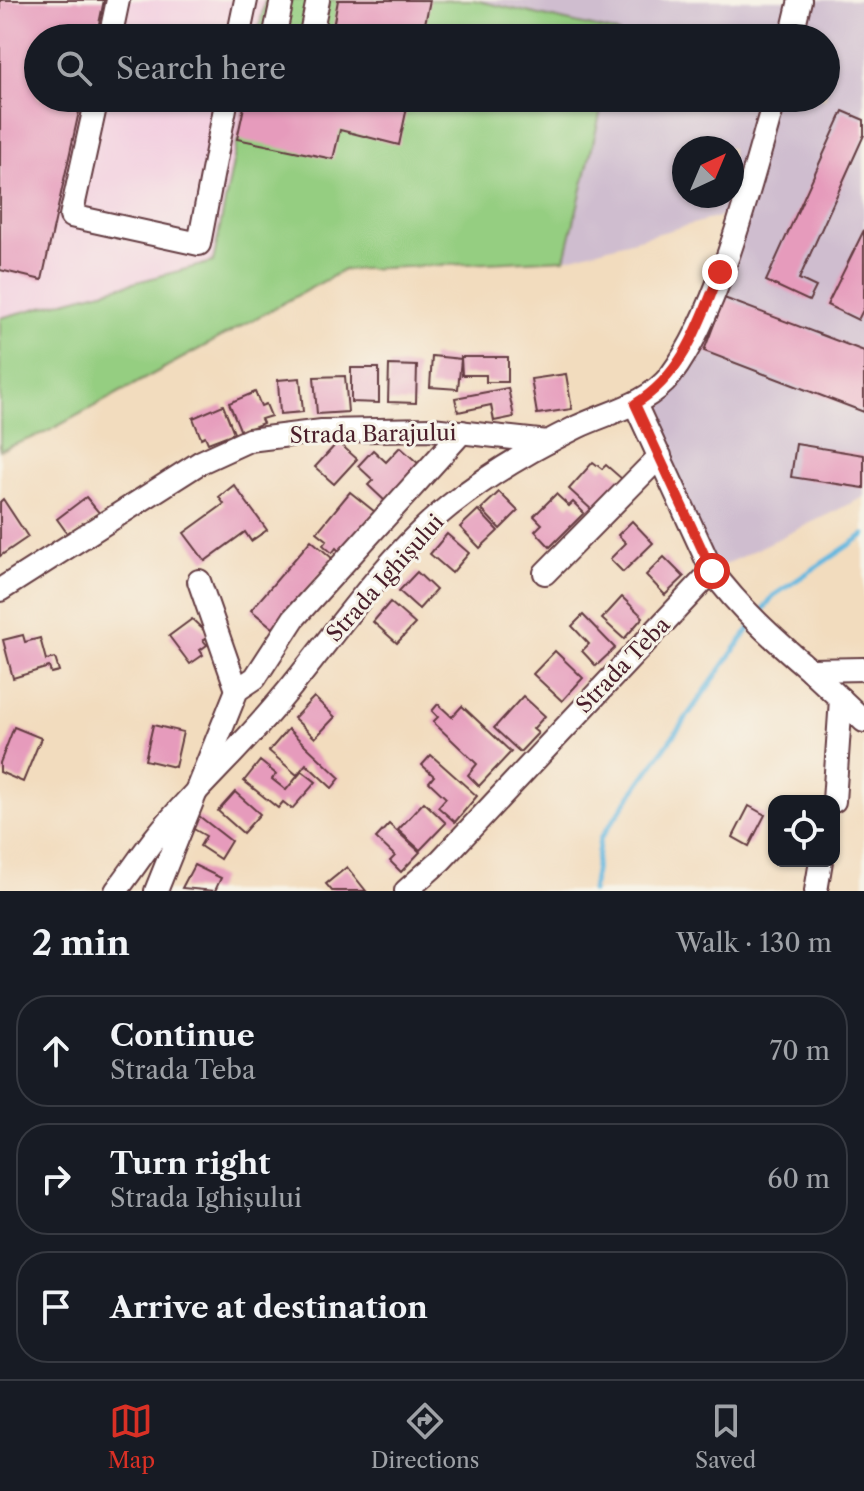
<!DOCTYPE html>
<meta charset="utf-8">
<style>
:root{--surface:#171b24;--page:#20242c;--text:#f1f3f6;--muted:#9ea1a6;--line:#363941;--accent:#d93025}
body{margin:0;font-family:"Libre Caslon Text",serif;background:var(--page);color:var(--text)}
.controls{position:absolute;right:24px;bottom:24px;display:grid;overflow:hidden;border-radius:16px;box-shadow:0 2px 6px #0004}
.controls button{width:72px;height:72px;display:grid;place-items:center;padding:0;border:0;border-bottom:2px solid var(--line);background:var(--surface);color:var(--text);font:40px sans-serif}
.compass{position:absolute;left:672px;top:136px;width:72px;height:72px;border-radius:50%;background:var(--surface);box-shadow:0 2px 6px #0004;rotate:44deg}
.stop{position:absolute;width:24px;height:24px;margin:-18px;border:6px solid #d93025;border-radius:50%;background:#fff}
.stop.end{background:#d93025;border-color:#fff;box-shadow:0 2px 8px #0008}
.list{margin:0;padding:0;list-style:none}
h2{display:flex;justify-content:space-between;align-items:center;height:104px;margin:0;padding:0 32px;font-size:34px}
h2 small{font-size:26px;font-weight:400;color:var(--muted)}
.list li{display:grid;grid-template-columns:52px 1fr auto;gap:24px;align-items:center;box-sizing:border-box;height:112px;margin:0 16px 16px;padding:0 16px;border:2px solid var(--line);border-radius:32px}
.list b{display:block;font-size:30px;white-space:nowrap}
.list p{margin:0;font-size:26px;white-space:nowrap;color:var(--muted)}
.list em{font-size:26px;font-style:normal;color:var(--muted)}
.icon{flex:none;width:44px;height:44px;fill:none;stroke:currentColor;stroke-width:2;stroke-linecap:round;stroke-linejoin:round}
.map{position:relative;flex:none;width:864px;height:891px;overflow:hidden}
.search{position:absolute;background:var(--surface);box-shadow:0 2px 6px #0004;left:24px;right:24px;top:24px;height:88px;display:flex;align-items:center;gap:20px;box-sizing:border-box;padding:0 28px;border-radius:44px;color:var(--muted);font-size:30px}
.sheet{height:488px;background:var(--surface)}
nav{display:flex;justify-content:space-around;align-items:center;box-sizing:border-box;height:112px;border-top:2px solid var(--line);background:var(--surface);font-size:22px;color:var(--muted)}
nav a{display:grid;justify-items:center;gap:4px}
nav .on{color:var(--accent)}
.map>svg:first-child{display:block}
.built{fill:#f3cfe0}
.industrial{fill:#cfbdcf;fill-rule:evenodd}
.green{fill:#95ce81;stroke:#707656;stroke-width:2}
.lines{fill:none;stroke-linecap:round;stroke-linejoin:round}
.stream{stroke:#64b7df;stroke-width:5}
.building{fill:#e69bbc}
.minor-casing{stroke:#633b41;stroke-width:26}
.minor{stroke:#fff;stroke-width:22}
.route{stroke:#d93025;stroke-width:10}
.labels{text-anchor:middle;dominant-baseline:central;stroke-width:6;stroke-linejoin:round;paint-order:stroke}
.street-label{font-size:22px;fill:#4a1f2b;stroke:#f7f3e8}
</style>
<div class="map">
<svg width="864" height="891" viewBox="0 0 864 891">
<rect width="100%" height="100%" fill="#f7f3e8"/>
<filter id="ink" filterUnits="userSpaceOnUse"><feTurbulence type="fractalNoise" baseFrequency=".0125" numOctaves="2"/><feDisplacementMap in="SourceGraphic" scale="16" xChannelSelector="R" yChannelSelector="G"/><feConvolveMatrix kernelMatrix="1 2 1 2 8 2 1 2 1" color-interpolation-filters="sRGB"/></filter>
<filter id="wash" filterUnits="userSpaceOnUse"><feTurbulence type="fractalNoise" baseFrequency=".006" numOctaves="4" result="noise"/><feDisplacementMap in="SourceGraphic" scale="32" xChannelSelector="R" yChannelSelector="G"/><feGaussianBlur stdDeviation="1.8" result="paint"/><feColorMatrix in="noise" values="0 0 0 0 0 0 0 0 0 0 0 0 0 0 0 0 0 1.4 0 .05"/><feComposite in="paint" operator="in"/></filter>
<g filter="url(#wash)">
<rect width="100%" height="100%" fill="#f2dcbe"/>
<path class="built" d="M0 0H265L257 38H38V98H246L213 262 0 318Z"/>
<path class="industrial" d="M474 0H864V497L712 571 635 404 671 374 740 211 565 259 604 98H826V38H618V33ZM684 148H732V196H684Z"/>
<g class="green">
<path d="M265 0H474L619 33 618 38H257Z"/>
<path d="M246 98H604L565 259 344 270 47 432 0 450V318L213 262Z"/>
</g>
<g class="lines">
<g class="stream">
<path d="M760 614 773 596 864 535"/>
<path d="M592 891 600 839 752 625"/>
</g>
</g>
<g id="blocks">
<g class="building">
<path d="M0 0H104L96 38H38V98H82L42 280 0 270Z"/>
<path d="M338 0H430L422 38H331Z"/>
<path d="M246 98H409L399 145 340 130 333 159 237 139Z"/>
<path d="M843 111 864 120V135L799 279 816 287 809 301 766 281Z"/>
<path d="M864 230V308L858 320 827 305Z"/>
<path d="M724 298 864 351V412L704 351Z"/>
<path d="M432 356 461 359 458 389 430 387Z"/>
<path d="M461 357H508V382H486V375H462Z"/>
<path d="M389 365 417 366 416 403 388 402Z"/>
<path d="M351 368H379V403L351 402Z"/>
<path d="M566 374 572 409 537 414 531 379Z"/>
<path d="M345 376 348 412 317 414 314 377Z"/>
<path d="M300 378 303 412 280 414 278 380Z"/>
<path d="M508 388 514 417 494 421 491 405 458 412 455 398Z"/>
<path d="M255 392 261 406 266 404 271 416 261 419 263 423 241 432 229 403Z"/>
<path d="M223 405 234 433 208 443 205 436 201 438 193 418Z"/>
<path d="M338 442 357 459 334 484 315 467Z"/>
<path d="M796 444 864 455V488L791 477Z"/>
<path d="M400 447 420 465 385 501 368 485 373 480 358 466 373 450 386 462Z"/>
<path d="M593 462 602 469 606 465 622 479 593 511 569 489Z"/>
<path d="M234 485 267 530 251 541 245 532 205 561 184 533 224 504 219 497Z"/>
<path d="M350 492 375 512 341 553 336 548 332 553 323 545 327 540 317 532Z"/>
<path d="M499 492 518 511 500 529 481 509Z"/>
<path d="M556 494 569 506 573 502 584 513 550 547 535 531 542 524 534 516Z"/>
<path d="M86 497 101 515 70 537 57 519Z"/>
<path d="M3 499 28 537 0 556V502Z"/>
<path d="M478 510 498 531 480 548 460 527Z"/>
<path d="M632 521 653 543 623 572 610 559 626 543 618 535Z"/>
<path d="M447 534 469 553 452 573 430 554Z"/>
<path d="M311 540 333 559 273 628 251 610Z"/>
<path d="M664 557 684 577 665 595 646 575Z"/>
<path d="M417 572 436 590 419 609 399 591Z"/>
<path d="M622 597 643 617 624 639 602 619Z"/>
<path d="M390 602 415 624 397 643 373 622Z"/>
<path d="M583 615 615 648 596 666 582 651 589 644 572 626Z"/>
<path d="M192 619 210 636 203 640 207 645 200 650 203 655 190 664 169 636Z"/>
<path d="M23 635 25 642 40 638 46 660 55 658 59 671 51 673 49 667 13 678 3 640Z"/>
<path d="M555 651 583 678 562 701 533 674Z"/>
<path d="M523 696 545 716 533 729 538 733 520 752 494 728Z"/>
<path d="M314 697 335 717 315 738 294 718Z"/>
<path d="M438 704 452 717 462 706 511 752 479 786 468 775 477 764 433 722 438 717 432 711Z"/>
<path d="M153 725 183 732 175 767 145 760Z"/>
<path d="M14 727 41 738 23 782 0 772V763Z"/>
<path d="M288 729 340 778 332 788 306 764 297 775 269 751Z"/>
<path d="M431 755 477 796 455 822 438 807 446 798 429 782 434 776 422 765Z"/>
<path d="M260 761 276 774 272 779 286 790 302 771 316 782 292 809 283 802 278 808 244 781Z"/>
<path d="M235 792 260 814 243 833 218 811Z"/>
<path d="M424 802 446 823 420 850 398 830Z"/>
<path d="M749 806 765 815 749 846 733 837Z"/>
<path d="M199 816 231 841 220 859 200 846 206 836 192 828Z"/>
<path d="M389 824 420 852 401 872 390 861 395 856 376 838Z"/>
<path d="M194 865 221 878 215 891 182 888Z"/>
<path d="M347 867 366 891H332L326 884Z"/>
</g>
</g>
</g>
<g filter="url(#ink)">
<use href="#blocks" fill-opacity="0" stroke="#633b41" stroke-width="2"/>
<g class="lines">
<defs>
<g id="minor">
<path d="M110 38 118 0"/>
<path d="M238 38 246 0"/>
<path d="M274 38 282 0"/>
<path d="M310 38 318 0"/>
<path d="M791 38 800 0"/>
<path d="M97 98 71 216 199 244 227 98"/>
<path d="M635 404 712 571C739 608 775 640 810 670L864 669"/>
<path d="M545 573 660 456"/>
<path d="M199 581 237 690"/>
<path d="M0 590 201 462 249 440 322 431 432 429 548 442"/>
<path d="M810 670 864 721"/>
<path d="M834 801 841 699"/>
<path d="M116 891C131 872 144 851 159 833 198 786 244 745 282 698 333 637 387 556 449 506 488 475 532 449 577 427 611 411 647 405 671 375 720 310 752 177 775 98"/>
<path d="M156 891 237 690 255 678 294 618 462 432"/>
<path d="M406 891 441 860 712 571"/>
<path d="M816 891 821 861"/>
</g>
</defs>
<use href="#minor" class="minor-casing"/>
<use href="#minor" class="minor"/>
</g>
</g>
<g class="lines" filter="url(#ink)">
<path class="route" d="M712 571 635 404C684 374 700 322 720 272"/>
</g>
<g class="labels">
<g class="street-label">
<text transform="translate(373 434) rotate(-1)">Strada Barajului</text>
<text transform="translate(385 578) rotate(-48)">Strada Ighișului</text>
<text transform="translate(623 665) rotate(-46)">Strada Teba</text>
</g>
</g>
</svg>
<div class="controls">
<button><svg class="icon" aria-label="locate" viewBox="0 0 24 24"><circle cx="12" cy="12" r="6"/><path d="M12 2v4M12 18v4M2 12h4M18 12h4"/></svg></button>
</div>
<svg class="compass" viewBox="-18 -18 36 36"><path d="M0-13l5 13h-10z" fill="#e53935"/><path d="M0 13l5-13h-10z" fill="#9ea1a6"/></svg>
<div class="stop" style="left:712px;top:571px"></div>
<div class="stop end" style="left:720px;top:272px"></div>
<div class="search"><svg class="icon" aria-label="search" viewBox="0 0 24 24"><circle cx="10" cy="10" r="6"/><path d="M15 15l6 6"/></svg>Search here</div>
</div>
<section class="sheet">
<h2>2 min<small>Walk · 130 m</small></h2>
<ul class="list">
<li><svg class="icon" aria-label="ahead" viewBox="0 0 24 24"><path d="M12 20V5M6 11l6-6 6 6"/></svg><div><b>Continue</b><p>Strada Teba</p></div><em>70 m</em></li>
<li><svg class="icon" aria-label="right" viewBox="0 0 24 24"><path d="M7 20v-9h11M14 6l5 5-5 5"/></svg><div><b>Turn right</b><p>Strada Ighișului</p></div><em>60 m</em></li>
<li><svg class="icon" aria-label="arrive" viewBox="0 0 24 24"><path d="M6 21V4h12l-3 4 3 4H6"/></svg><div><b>Arrive at destination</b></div></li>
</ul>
</section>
<nav>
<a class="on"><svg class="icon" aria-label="map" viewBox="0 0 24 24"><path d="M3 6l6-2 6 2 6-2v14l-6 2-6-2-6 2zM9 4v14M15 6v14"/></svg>Map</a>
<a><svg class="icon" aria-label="directions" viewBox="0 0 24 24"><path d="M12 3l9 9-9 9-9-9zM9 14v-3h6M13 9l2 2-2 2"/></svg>Directions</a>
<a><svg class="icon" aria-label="saved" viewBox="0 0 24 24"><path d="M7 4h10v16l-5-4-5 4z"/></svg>Saved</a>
</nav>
